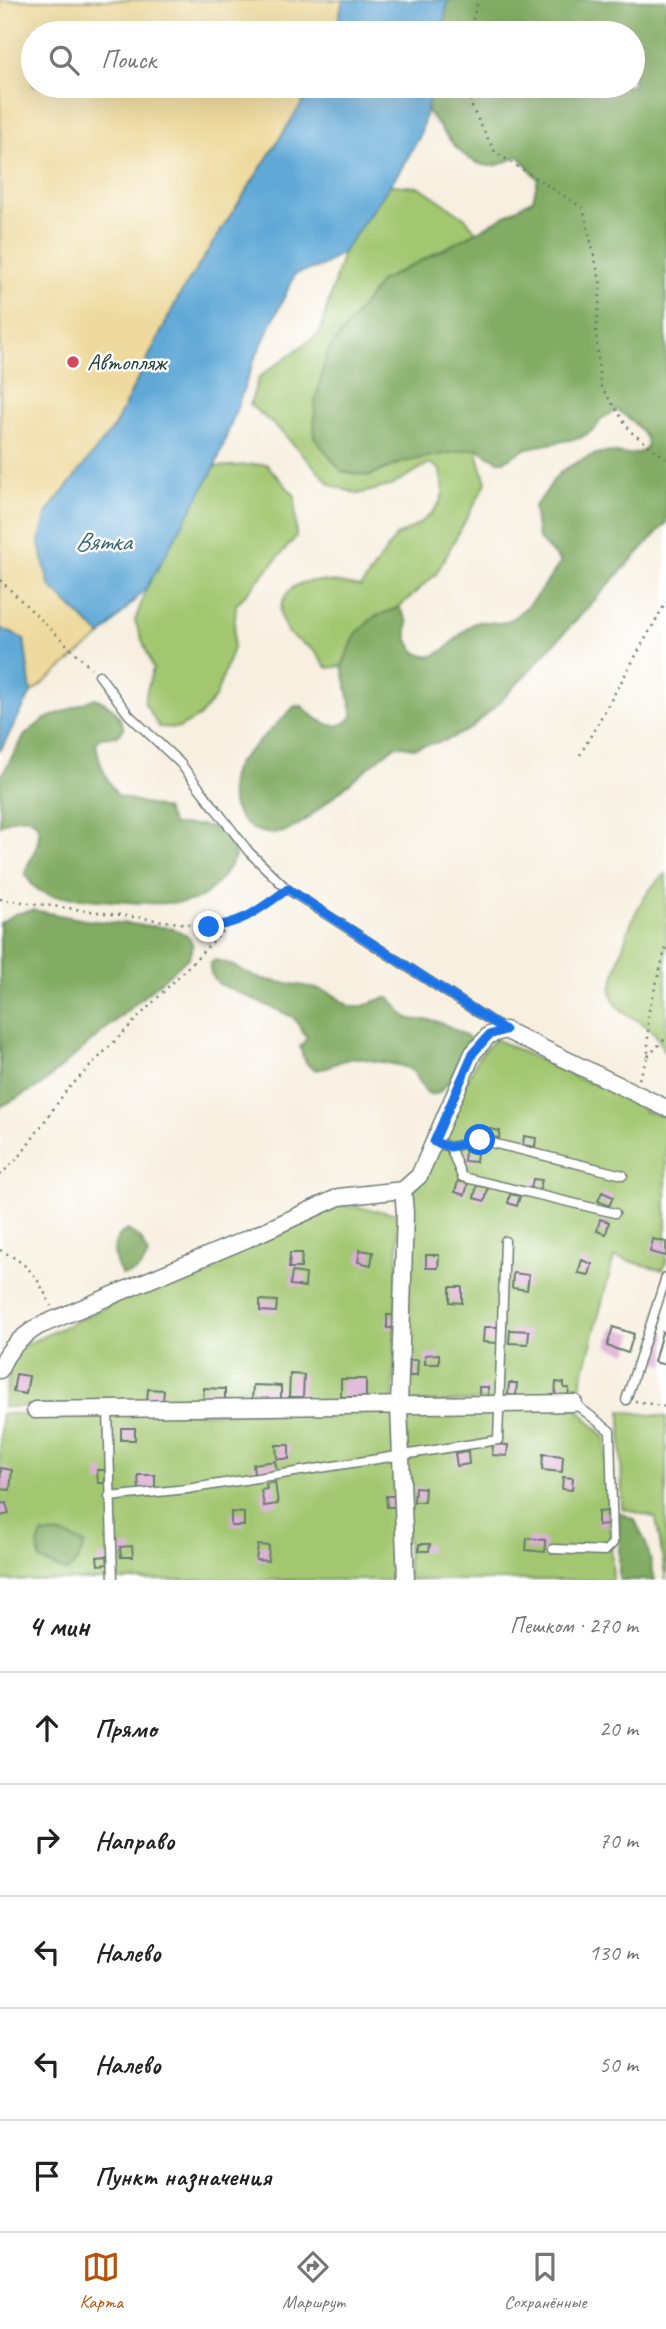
<!DOCTYPE html>
<html lang="ru">
<meta charset="utf-8">
<style>
:root{--surface:#fff;--page:#f2f2f2;--text:#222;--muted:#767676;--line:#e0e0e0;--accent:#b45309}
body{margin:0;font-family:Caveat,sans-serif;background:var(--page);color:var(--text)}
.stop{position:absolute;width:21px;height:21px;margin:-16px;border:5px solid #1a73e8;border-radius:50%;background:#fff}
.stop.end{background:#1a73e8;border-color:#fff;box-shadow:0 2px 7px #0008}
.list{margin:0;padding:0;list-style:none}
h2{display:flex;justify-content:space-between;align-items:center;height:91px;margin:0;padding:0 28px;font-size:30px}
h2 small{font-size:23px;font-weight:400;color:var(--muted)}
.list li{display:grid;grid-template-columns:46px 1fr auto;gap:21px;align-items:center;box-sizing:border-box;height:112px;padding:0 28px;border-top:2px solid var(--line)}
.list b{display:block;font-size:26px;white-space:nowrap}
.list em{font-size:23px;font-style:normal;color:var(--muted)}
.icon{flex:none;width:38px;height:38px;fill:none;stroke:currentColor;stroke-width:2;stroke-linecap:round;stroke-linejoin:round}
.map{position:relative;flex:none;width:666px;height:1580px;overflow:hidden}
.search{position:absolute;background:var(--surface);box-shadow:0 7px 28px #0002;left:21px;right:21px;top:21px;height:77px;display:flex;align-items:center;gap:18px;box-sizing:border-box;padding:0 24px;border-radius:38px;color:var(--muted);font-size:26px}
.sheet{height:651px;background:var(--surface)}
nav{display:flex;justify-content:space-around;align-items:center;box-sizing:border-box;height:98px;border-top:2px solid var(--line);background:var(--surface);font-size:19px;color:var(--muted)}
nav a{display:grid;justify-items:center;gap:4px}
nav .on{color:var(--accent)}
.map>svg:first-child{display:block}
.green{fill:#a3c771;stroke:#618252;stroke-width:2}
.forest{fill:#82ac63;stroke:#50744c;stroke-width:2}
.sand{fill:#eeda9e;stroke:#868c69;stroke-width:2}
.water{fill:#60a9d7;stroke:#407386;stroke-width:2}
.building{fill:#dcabd3}
.lines{fill:none;stroke-linecap:round;stroke-linejoin:round}
.service-casing{stroke:#6b7b70;stroke-width:11}
.minor-casing{stroke:#6b7b70;stroke-width:19}
.path{stroke:#6b7b70;stroke-width:2.5;stroke-dasharray:2 5;stroke-linecap:butt}
.service{stroke:#fff;stroke-width:8}
.minor{stroke:#fff;stroke-width:16}
.route{stroke:#1a73e8;stroke-width:9}
.poi-dot{fill:#d1495b;stroke:#fff;stroke-width:2.5}
.labels{text-anchor:middle;dominant-baseline:central;stroke-width:5;stroke-linejoin:round;paint-order:stroke}
.poi-label{font-size:24px;fill:#1f3d34;stroke:#fff;text-anchor:start}
.water-label{font-size:26px;font-style:italic;fill:#36636d;stroke:#fff}
</style>
<div class="map">
<svg width="666" height="1580" viewBox="0 0 666 1580">
<rect width="100%" height="100%" fill="#fff"/>
<filter id="ink" filterUnits="userSpaceOnUse"><feTurbulence type="fractalNoise" baseFrequency=".0143" numOctaves="2"/><feDisplacementMap in="SourceGraphic" scale="14" xChannelSelector="R" yChannelSelector="G"/><feConvolveMatrix kernelMatrix="1 2 1 2 8 2 1 2 1" color-interpolation-filters="sRGB"/></filter>
<filter id="wash" filterUnits="userSpaceOnUse"><feTurbulence type="fractalNoise" baseFrequency=".00686" numOctaves="4" result="noise"/><feDisplacementMap in="SourceGraphic" scale="28" xChannelSelector="R" yChannelSelector="G"/><feGaussianBlur stdDeviation="1.57" result="paint"/><feColorMatrix in="noise" values="0 0 0 0 0 0 0 0 0 0 0 0 0 0 0 0 0 1.4 0 .05"/><feComposite in="paint" operator="in"/></filter>
<g filter="url(#wash)">
<rect width="100%" height="100%" fill="#f7efdf"/>
<g class="green">
<path d="M390 185 420 187 464 217 477 232 381 281 369 476 402 462 476 448 486 483 436 574 399 607 374 617 356 634 342 666 328 668C321 663 320 657 315 652 307 644 295 641 288 632 282 623 278 611 283 601 295 570 336 583 361 587L396 536C413 529 439 513 443 494 444 487 440 477 440 470L430 463 390 486 358 494 331 485 281 431 250 405 259 377 320 333 343 252Z"/>
<path d="M266 464 295 496 296 537 236 605 233 648 215 698 199 717 179 728 159 727 144 702 153 668 135 621 147 587 215 467Z"/>
<path d="M666 874V1053C662 1047 659 1039 654 1033 640 1016 613 1016 611 989 622 950 632 899 666 874Z"/>
<path d="M495 1039 579 1079 634 1098 644 1111 666 1117V1261L663 1270 614 1257 577 1398 403 1403 413 1191 479 1056Z"/>
<path d="M336 1204 399 1214 393 1403 3 1407 14 1350 187 1269Z"/>
<path d="M576 1407 605 1438 613 1580H408L404 1412Z"/>
<path d="M397 1411 401 1580H0V1431L2 1414Z"/>
<path d="M621 1411 666 1417V1580L656 1518 622 1508Z"/>
</g>
<g class="forest">
<path d="M448 0H666V523L501 701 470 729 447 740 414 748 396 745C375 762 353 780 333 797 319 808 305 823 289 830 269 838 248 832 237 813 228 796 228 779 238 762L295 706H302C316 720 338 737 353 715L342 666 356 634 374 617 399 607 408 623C403 639 414 658 432 656 446 654 461 630 475 623 488 618 497 628 511 619 533 605 546 583 561 562L538 538 534 506C547 496 552 476 565 469 575 463 589 456 600 453 612 450 625 457 638 453 664 445 626 416 617 410L601 419 595 429 580 438 527 448 504 461H498L476 448 402 462 369 476 341 471 314 437 315 402 327 353 381 281 477 232 533 199 538 179 519 156C511 159 501 165 493 166 464 168 443 130 427 111L432 86H633V33H442Z"/>
<path d="M95 698C111 705 119 712 124 729L118 736 101 737 96 743C99 764 106 779 118 796L165 809 173 825C203 825 228 821 235 857 226 872 215 889 200 898 179 910 82 898 54 896 38 892 32 887 25 873 28 862 36 852 38 841 44 812 17 814 0 825V778L25 735 43 720Z"/>
<path d="M33 910 85 920 172 928 187 935 193 945 189 957 40 1086 0 1107V923L15 914Z"/>
<path d="M215 960C230 962 242 971 256 977 279 985 306 983 330 993 338 997 344 1005 353 1007 366 1009 376 997 389 998 397 1003 400 1014 408 1018 416 1022 423 1019 431 1020 444 1022 460 1032 471 1039L473 1046C467 1054 444 1091 438 1093 422 1100 421 1077 412 1071 401 1063 383 1063 370 1060 365 1059 359 1057 354 1058 328 1061 311 1088 300 1047L307 1038 293 1017 219 984C212 977 210 974 210 964Z"/>
<path d="M128 1230 141 1239 148 1254C144 1266 135 1275 122 1275 113 1261 108 1238 128 1230Z"/>
<path d="M619 1512 635 1520 647 1546 655 1580H619Z"/>
<path d="M42 1534 66 1535 85 1544 77 1562 67 1572 40 1560 38 1545Z"/>
</g>
<path class="sand" d="M0 0H343L335 33H33V86H313L178 298 114 427 47 512 49 585 101 636 31 693 24 639 0 628Z"/>
<g class="water">
<path d="M343 0H448L442 33H335Z"/>
<path d="M313 86H432L420 136 401 169 343 252 322 266 295 274 255 358 215 467 147 587 101 636 49 585 39 542 47 512 114 427 178 298Z"/>
<path d="M0 628 24 639 31 693 0 751Z"/>
</g>
<g id="blocks">
<g class="building">
<path d="M490 1129 500 1131 499 1138 489 1137Z"/>
<path d="M524 1136 536 1138 535 1147 523 1145Z"/>
<path d="M465 1151 477 1153 476 1162 464 1161Z"/>
<path d="M533 1179 542 1180 539 1191 531 1189Z"/>
<path d="M458 1181 468 1183 465 1195 455 1192Z"/>
<path d="M477 1185 488 1188 485 1201 474 1198Z"/>
<path d="M602 1192 613 1197 609 1206 598 1201Z"/>
<path d="M510 1194 520 1196 517 1206 508 1203Z"/>
<path d="M600 1219 609 1222 606 1234 597 1231Z"/>
<path d="M653 1239 666 1242V1256L650 1252Z"/>
<path d="M360 1250 373 1252 371 1265 358 1262Z"/>
<path d="M290 1253H302L301 1268H289Z"/>
<path d="M426 1255H439L438 1268H426Z"/>
<path d="M582 1260 592 1264 589 1275 578 1273Z"/>
<path d="M292 1272 306 1274 305 1287 290 1285Z"/>
<path d="M513 1273 529 1275 527 1290 512 1288Z"/>
<path d="M450 1287H462V1303L450 1302Z"/>
<path d="M260 1300 277 1301 276 1312 260 1311Z"/>
<rect x="387" y="1315" width="7" height="13"/>
<path d="M484 1327H498L497 1343 483 1342Z"/>
<path d="M613 1327 634 1334 628 1353 607 1346Z"/>
<path d="M510 1330 529 1331 528 1344 509 1343Z"/>
<path d="M662 1332 666 1333V1365L654 1362Z"/>
<path d="M439 1354V1364H425V1355Z"/>
<path d="M410 1360H418L417 1376H409Z"/>
<path d="M16 1374 29 1376 26 1394 13 1392Z"/>
<path d="M290 1374 304 1375 303 1397H289Z"/>
<rect x="341" y="1379" width="25" height="18"/>
<path d="M556 1382 564 1383V1388H569L568 1398 555 1397Z"/>
<path d="M509 1383H517L516 1396 508 1395Z"/>
<path d="M253 1385 281 1386V1401L252 1400Z"/>
<rect x="479" y="1387" width="9" height="10"/>
<path d="M204 1388 225 1389V1401H203Z"/>
<path d="M148 1389 164 1390 163 1401H147Z"/>
<rect x="121" y="1428" width="14" height="12"/>
<path d="M493 1444 508 1445 507 1456 492 1455Z"/>
<path d="M276 1445H289V1459H277Z"/>
<path d="M468 1451 469 1464 457 1466 455 1453Z"/>
<path d="M543 1454 563 1456 562 1472 542 1470Z"/>
<path d="M275 1461 277 1472 254 1475 253 1464Z"/>
<path d="M1 1468 12 1470 10 1490 0 1489Z"/>
<path d="M97 1470H105V1483H98Z"/>
<path d="M138 1475H155V1489L139 1490Z"/>
<path d="M563 1477 573 1478 572 1490 562 1489Z"/>
<path d="M275 1482 278 1504 264 1506 261 1490 267 1489 266 1484Z"/>
<path d="M415 1487 425 1488 424 1502H414Z"/>
<path d="M386 1496H394L395 1507H387Z"/>
<path d="M6 1503 9 1514 0 1516V1504Z"/>
<path d="M607 1511 608 1525 598 1526V1512Z"/>
<path d="M231 1512 244 1513V1526H231Z"/>
<path d="M527 1538 545 1540V1552L526 1550Z"/>
<path d="M419 1544H430L429 1551H419Z"/>
<path d="M258 1545 269 1546 268 1561 256 1560Z"/>
<path d="M132 1546 133 1557H121L120 1547Z"/>
<path d="M107 1556 108 1564 98 1565 97 1557Z"/>
</g>
</g>
</g>
<g filter="url(#ink)">
<use href="#blocks" fill-opacity="0" stroke="#6b7b70" stroke-width="2"/>
<g class="lines">
<defs>
<g id="service">
<path d="M99 675 129 715 180 763 249 852 287 889 505 1030"/>
<path d="M434 1142 450 1147 480 1140 623 1175"/>
<path d="M450 1147 462 1177 615 1213"/>
<path d="M626 1400 666 1277"/>
<path d="M108 1410 113 1580"/>
<path d="M109 1497 187 1489 498 1440 505 1241"/>
<path d="M553 1549 605 1551 613 1543 610 1431 574 1403"/>
</g>
<g id="minor">
<path d="M403 1190 405 1213 399 1407 406 1580"/>
<path d="M0 1370C6 1350 21 1337 39 1326L247 1239 339 1197 403 1190 419 1176 473 1053 489 1035 505 1030 666 1108"/>
<path d="M35 1410 574 1403"/>
</g>
</defs>
<use href="#service" class="service-casing"/>
<use href="#minor" class="minor-casing"/>
<g class="path">
<path d="M469 33 478 0"/>
<path d="M466 86 473 110 495 152 583 208 601 285 596 332 600 385 631 432 666 458"/>
<path d="M0 580 91 668"/>
<path d="M580 755 666 602"/>
<path d="M0 899 209 927C242 923 253 913 279 895"/>
<path d="M648 1056 666 1038"/>
<path d="M639 1079 648 1056V1014L666 947"/>
<path d="M0 1175 20 1156 66 1091 230 924"/>
<path d="M0 1250C30 1265 37 1276 51 1306"/>
<path d="M635 1401 666 1407"/>
</g>
<use href="#service" class="service"/>
<use href="#minor" class="minor"/>
</g>
</g>
<g class="lines" filter="url(#ink)">
<path class="route" d="M209 927C245 923 259 909 288 889L505 1030 489 1035 473 1053 434 1142 450 1147 480 1140"/>
</g>
<circle class="poi-dot" cx="73" cy="362" r="7"/>
<g class="labels">
<g class="poi-label">
<text x="87" y="362">Автопляж</text>
</g>
<g class="water-label">
<text x="103" y="541">Вятка</text>
</g>
</g>
</svg>
<div class="stop" style="left:480px;top:1140px"></div>
<div class="stop end" style="left:209px;top:927px"></div>
<div class="search"><svg class="icon" aria-label="search" viewBox="0 0 24 24"><circle cx="10" cy="10" r="6"/><path d="M15 15l6 6"/></svg>Поиск</div>
</div>
<section class="sheet">
<h2>4 мин<small>Пешком · 270 m</small></h2>
<ul class="list">
<li><svg class="icon" aria-label="ahead" viewBox="0 0 24 24"><path d="M12 20V5M6 11l6-6 6 6"/></svg><div><b>Прямо</b></div><em>20 m</em></li>
<li><svg class="icon" aria-label="right" viewBox="0 0 24 24"><path d="M7 20v-9h11M14 6l5 5-5 5"/></svg><div><b>Направо</b></div><em>70 m</em></li>
<li><svg class="icon" aria-label="left" viewBox="0 0 24 24"><path d="M17 20v-9H6M10 6l-5 5 5 5"/></svg><div><b>Налево</b></div><em>130 m</em></li>
<li><svg class="icon" aria-label="left" viewBox="0 0 24 24"><path d="M17 20v-9H6M10 6l-5 5 5 5"/></svg><div><b>Налево</b></div><em>50 m</em></li>
<li><svg class="icon" aria-label="arrive" viewBox="0 0 24 24"><path d="M6 21V4h12l-3 4 3 4H6"/></svg><div><b>Пункт назначения</b></div></li>
</ul>
</section>
<nav>
<a class="on"><svg class="icon" aria-label="map" viewBox="0 0 24 24"><path d="M3 6l6-2 6 2 6-2v14l-6 2-6-2-6 2zM9 4v14M15 6v14"/></svg>Карта</a>
<a><svg class="icon" aria-label="directions" viewBox="0 0 24 24"><path d="M12 3l9 9-9 9-9-9zM9 14v-3h6M13 9l2 2-2 2"/></svg>Маршрут</a>
<a><svg class="icon" aria-label="saved" viewBox="0 0 24 24"><path d="M7 4h10v16l-5-4-5 4z"/></svg>Сохранённые</a>
</nav>
